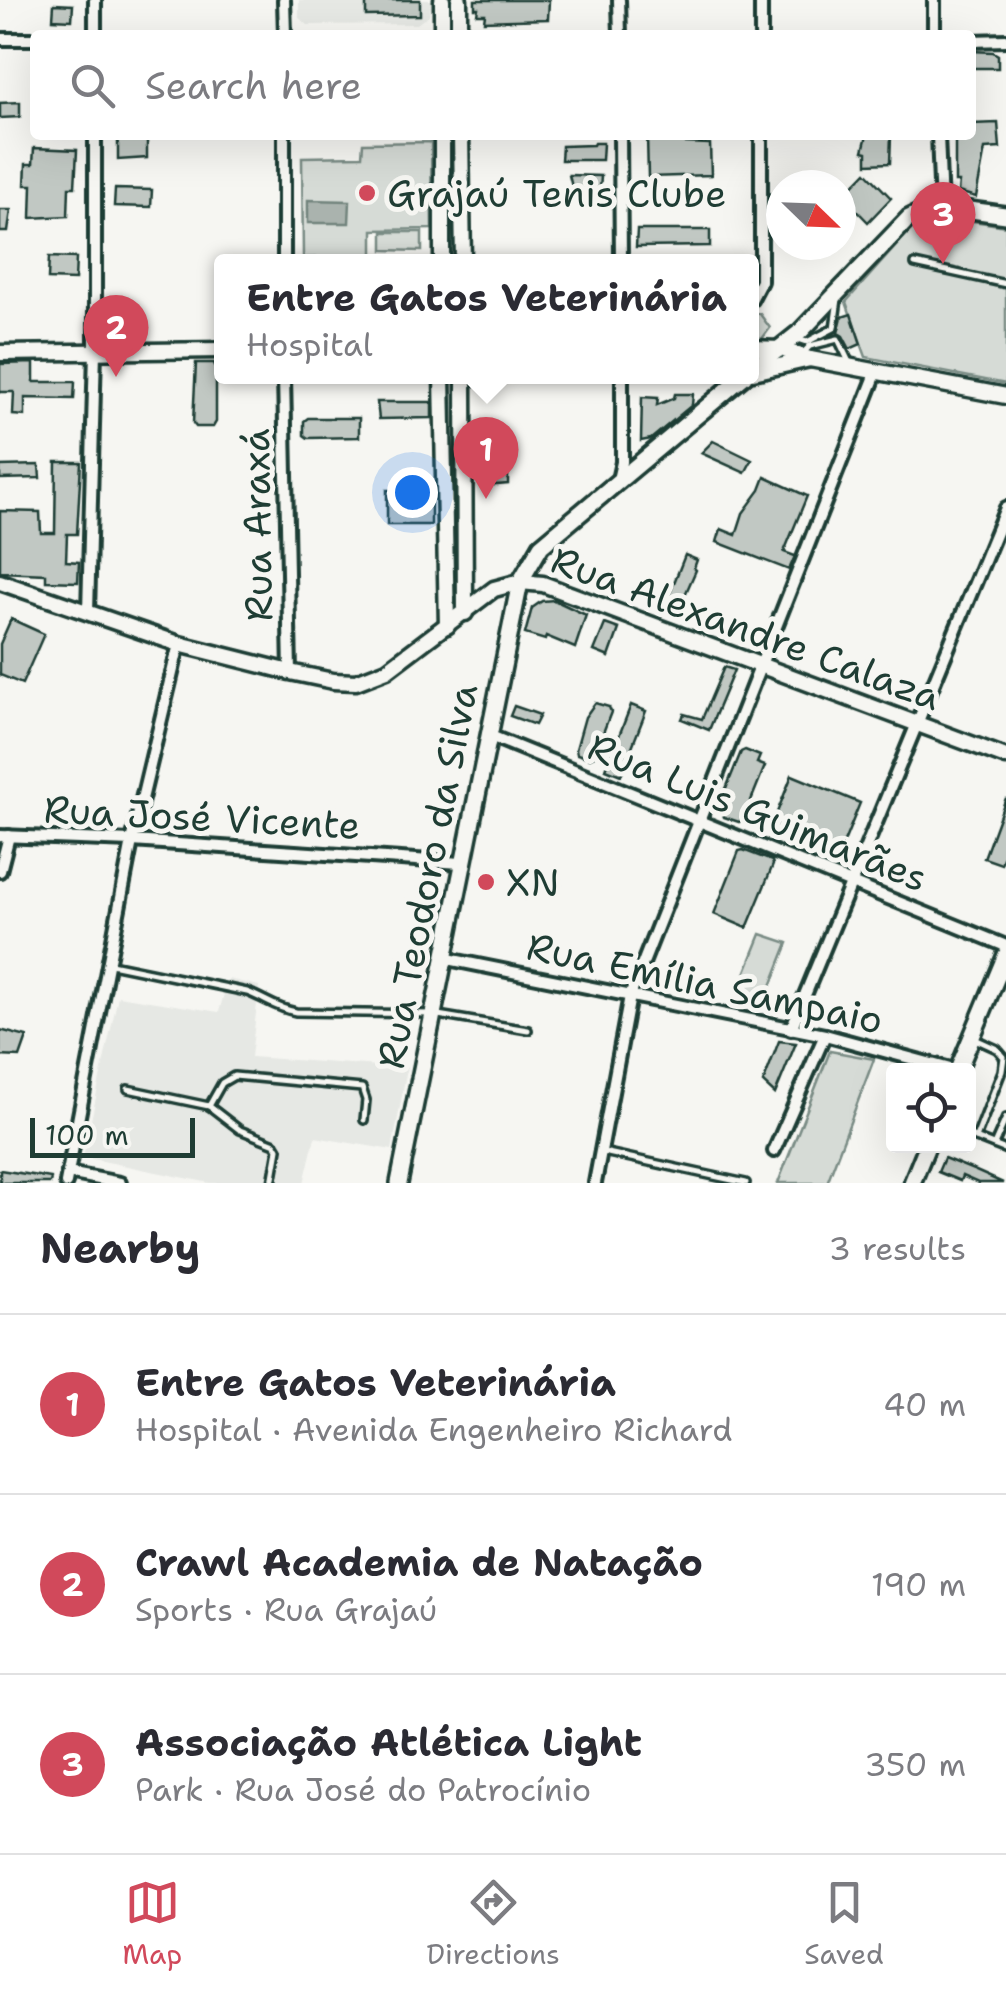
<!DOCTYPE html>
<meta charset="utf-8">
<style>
:root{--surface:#fff;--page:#f7f7f7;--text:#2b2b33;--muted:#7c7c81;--line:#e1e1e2;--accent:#d1495b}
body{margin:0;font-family:"Shantell Sans",sans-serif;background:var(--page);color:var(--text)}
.controls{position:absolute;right:30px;bottom:30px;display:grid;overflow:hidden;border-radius:10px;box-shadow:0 10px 40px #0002}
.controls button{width:90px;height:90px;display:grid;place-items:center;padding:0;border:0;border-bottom:2px solid var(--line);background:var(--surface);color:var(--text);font:50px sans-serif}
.compass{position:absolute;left:766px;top:170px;width:90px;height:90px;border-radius:50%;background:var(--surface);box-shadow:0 10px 40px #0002;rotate:113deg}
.scale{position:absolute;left:30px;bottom:25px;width:165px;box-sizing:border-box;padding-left:10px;border:5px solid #1f3d34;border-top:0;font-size:28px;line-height:35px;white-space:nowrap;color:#1f3d34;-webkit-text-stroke:8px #f6f6f2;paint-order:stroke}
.you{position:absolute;left:412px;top:492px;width:35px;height:35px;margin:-25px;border:8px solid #fff;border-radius:50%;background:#1a73e8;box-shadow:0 0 0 15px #1a73e833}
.badge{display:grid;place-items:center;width:65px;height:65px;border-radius:50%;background:var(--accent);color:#fff;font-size:32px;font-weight:700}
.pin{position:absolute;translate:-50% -82px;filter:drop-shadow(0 2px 5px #0008)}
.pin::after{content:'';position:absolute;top:52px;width:35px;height:30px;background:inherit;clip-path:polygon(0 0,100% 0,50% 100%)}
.popup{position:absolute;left:214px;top:254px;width:545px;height:130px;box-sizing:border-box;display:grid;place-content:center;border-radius:10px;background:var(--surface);filter:drop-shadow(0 2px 8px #0005);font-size:32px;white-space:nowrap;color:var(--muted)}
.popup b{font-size:38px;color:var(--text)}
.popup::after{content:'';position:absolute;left:50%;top:100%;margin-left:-20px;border:20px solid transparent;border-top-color:var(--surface)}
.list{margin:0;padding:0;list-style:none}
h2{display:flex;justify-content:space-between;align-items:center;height:130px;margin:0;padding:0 40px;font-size:42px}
h2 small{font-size:32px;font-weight:400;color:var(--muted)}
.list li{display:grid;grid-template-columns:65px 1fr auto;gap:30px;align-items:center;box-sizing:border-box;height:180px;padding:0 40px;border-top:2px solid var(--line)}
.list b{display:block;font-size:38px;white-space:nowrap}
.list p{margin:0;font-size:32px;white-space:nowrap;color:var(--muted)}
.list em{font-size:32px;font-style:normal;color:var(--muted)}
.icon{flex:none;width:55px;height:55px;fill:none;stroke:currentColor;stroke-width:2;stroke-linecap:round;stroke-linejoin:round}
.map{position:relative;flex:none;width:1006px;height:1183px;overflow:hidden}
.search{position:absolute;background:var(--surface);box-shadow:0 10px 40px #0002;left:30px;right:30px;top:30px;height:110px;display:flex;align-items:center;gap:25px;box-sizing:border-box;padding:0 35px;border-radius:10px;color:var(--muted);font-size:38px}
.sheet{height:670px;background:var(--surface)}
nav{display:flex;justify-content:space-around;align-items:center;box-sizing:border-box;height:140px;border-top:2px solid var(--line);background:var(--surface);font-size:28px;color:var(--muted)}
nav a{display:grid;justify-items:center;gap:5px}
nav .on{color:var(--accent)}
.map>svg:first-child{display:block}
.built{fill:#e6e8e4}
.green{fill:#d6dbd6;stroke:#7a8c85;stroke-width:2.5}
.water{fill:#aab3ae;stroke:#72847d;stroke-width:2.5}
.building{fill:#c1c8c3;stroke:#1f3d34;stroke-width:2.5}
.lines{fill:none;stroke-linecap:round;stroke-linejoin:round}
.lane-casing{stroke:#1f3d34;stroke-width:12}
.street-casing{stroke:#1f3d34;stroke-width:18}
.secondary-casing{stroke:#1f3d34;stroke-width:21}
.primary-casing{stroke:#1f3d34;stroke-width:22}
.lane{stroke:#f6f6f2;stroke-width:5}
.street{stroke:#f6f6f2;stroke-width:10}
.secondary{stroke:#f6f6f2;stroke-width:14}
.primary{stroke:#f6f6f2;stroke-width:15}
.poi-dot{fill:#d1495b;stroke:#f6f6f2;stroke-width:4}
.labels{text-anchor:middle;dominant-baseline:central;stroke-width:10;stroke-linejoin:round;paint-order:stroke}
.poi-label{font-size:38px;fill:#1f3d34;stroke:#f6f6f2;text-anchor:start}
.street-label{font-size:38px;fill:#1f3d34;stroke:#f6f6f2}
</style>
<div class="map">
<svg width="1006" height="1183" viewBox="0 0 1006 1183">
<rect width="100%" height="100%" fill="#f6f6f2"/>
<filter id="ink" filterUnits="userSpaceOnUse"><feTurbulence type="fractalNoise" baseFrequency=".01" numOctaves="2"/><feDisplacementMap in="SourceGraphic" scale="20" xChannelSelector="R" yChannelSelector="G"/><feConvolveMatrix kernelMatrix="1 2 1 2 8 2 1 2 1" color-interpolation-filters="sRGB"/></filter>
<g filter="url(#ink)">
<g class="built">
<path d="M299 0H431V6L429 15 417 24 308 25 299 18Z"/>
<path d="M228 979 259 986 251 1057 407 1068 392 1150 315 1137 304 1183H210L83 1157 118 996 219 1012Z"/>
</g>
<g class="green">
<path d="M431 142 432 229 373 230V257L303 258 302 157 362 156 363 143Z"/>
<path d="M939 216 1006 226V384L866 357 846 302 914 226 927 218Z"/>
<path d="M383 232H422V251L383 250Z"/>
<path d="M751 312 760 314 770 328 756 347H751Z"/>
<path d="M761 934 788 943 762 1009 734 1001Z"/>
<path d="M830 1051 874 1059 827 1183H778Z"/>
</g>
<path class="water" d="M308 200 350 201 349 223H308Z"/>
<g class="building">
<path d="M366 0H420V15L366 16Z"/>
<path d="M475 0H549L548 19 484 21 485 14H477L478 8H475Z"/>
<path d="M54 4 73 5 72 20 53 19Z"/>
<path d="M971 51 993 52 998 55V68H971Z"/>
<path d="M20 102V117L0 118V103Z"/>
<path d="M998 123 1000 148 985 149 976 197 958 192 959 182H955V135H971V124Z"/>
<path d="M118 135H147V158L118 160Z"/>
<path d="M647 135H686V143L710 144 711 175 648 177Z"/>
<path d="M867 135H891L890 163 867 164V152L863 151Z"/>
<path d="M594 143H603L602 160H561L562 146 593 145Z"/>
<path d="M34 148 77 150 75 187H69L68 216 31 218 32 185H25L26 164H33Z"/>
<path d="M866 172 891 198 868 222 843 196Z"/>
<path d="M569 175 601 176 600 190 573 191Z"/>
<path d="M115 189 152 190 151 207 114 206Z"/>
<path d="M0 210H11L8 232H0Z"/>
<path d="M637 230H710V246L636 247Z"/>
<path d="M49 257 76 258 75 280 48 279Z"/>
<path d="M851 314 861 344 850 349 843 336 838 333 842 317Z"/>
<path d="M34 363V382H75L74 399 25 398V416L13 415 14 392H0V364Z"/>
<path d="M196 363H214L216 368V422L213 427H196L193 423Z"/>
<path d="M675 394H693L692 405 651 439 641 441 642 397 658 398 657 405 674 398Z"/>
<path d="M377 402H432V418L379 419Z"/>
<path d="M308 418H359V437L308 438 304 435V421Z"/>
<path d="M713 441 752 460 745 473 701 453Z"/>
<path d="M56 462H81L77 534H67L66 561 79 562 78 582 46 581V574L0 572V511L40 512 41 533H55Z"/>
<path d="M39 465 40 478 0 479V466Z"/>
<path d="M487 472 508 476V484L483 486Z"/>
<path d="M765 477 807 496 784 552 795 556 789 570 717 542 721 529 736 535 743 513 760 490Z"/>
<rect x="387" y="490" width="44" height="35"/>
<path d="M685 555 697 560 694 568 696 570 677 613 664 608Z"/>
<path d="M554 600 586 615 575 648 546 636 545 640 525 634 532 608 542 601Z"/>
<path d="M11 619 44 634 22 684 0 675V644Z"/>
<path d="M605 624 619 629 609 657 594 651Z"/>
<path d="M724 667 734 670 709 730 682 719 684 714 702 719Z"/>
<path d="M595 703 609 707 611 712 594 756 590 758 577 754 576 749 585 717Z"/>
<path d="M631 705 646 711 621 775 606 769Z"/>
<path d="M514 706 540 715 535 725 510 716Z"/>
<path d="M745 750 760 756 757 763 765 766 744 818 739 822 724 817 722 809 726 798 723 796 741 752Z"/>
<path d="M792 775 860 803 838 857 786 833 785 836 770 830Z"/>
<path d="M1006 798V859L1003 858 1001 864 984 858Z"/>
<path d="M743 850 772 861 773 865 747 928 714 914 739 851Z"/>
<path d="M0 1030 27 1037 20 1057 0 1056Z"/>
<path d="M779 1041 796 1043 775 1094 763 1083Z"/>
<path d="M944 1158 976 1171 1003 1183H978L962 1176 960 1181 938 1172Z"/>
<path d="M0 1170 51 1178 50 1183H0Z"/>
</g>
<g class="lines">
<defs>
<g id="lane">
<path d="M915 264 1006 284"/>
<path d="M798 339 807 342 834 328 838 299"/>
<path d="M804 352 810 346 838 339 850 364"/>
<path d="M111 964 247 992C266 999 275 1008 296 1012L432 1014 528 1030"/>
<path d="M975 1039 997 1049 1004 1057 1002 1071 976 1138"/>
<path d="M128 1089 209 1106 240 1130 275 1144 278 1149 272 1183"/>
<path d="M209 1106 222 1083 234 1076 362 1088 366 1100 364 1120"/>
<path d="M968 1135 1006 1150"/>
<path d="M994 1145 1006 1118"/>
<path d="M603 1152 746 1183"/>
</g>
<g id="street">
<path d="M95 0V35"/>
<path d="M284 0 285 35"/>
<path d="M619 0 620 35"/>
<path d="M761 0V35"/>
<path d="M934 0V35"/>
<path d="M0 39H35"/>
<path d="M971 41 1006 40"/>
<path d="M620 135 621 262"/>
<path d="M938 135 941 208"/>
<path d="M284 262V135"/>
<path d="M751 300 761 281V135"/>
<path d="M284 376 290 672"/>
<path d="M618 480 622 462V376"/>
<path d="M88 612 95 351V135"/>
<path d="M488 735 1006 946"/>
<path d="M0 836 132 841 461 863"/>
<path d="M0 871 9 836"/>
<path d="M443 958 825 1035 954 1070"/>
<path d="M791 1029 1006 508"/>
<path d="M774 1151 825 1035"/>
<path d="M68 1173 120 1183"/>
<path d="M66 1183 132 841 179 644"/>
<path d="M595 1183 630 996 877 371"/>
</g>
<g id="secondary">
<path d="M459 0V35"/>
<path d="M442 35V0"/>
<path d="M461 135 463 262"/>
<path d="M442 262V135"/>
<path d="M751 348 781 349 810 359 1006 396"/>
<path d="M0 353 221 350"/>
<path d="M753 372 810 359"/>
<path d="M442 376 447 626"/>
<path d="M464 376 465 613"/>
<path d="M0 582 179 644 290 672 333 681 356 682 387 670 494 589 520 582 543 584 1006 757"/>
</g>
<g id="primary">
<path d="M751 371 800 332 909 218C938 201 974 211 1006 215"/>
<path d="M958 1070 1006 955"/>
<path d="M399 1183 520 582 541 546 744 376"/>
<path d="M912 1183 927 1146"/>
</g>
</defs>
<use href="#lane" class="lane-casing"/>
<use href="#street" class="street-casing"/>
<use href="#secondary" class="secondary-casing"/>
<use href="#primary" class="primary-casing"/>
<use href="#lane" class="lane"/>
<use href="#street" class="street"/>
<use href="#secondary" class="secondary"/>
<use href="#primary" class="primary"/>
</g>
</g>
<g class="poi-dot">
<circle cx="367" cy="193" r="10"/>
<circle cx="486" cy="882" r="10"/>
</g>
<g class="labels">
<g class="poi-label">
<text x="387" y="193">Grajaú Tenis Clube</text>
<text x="506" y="882">XN</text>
</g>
<g class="street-label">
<text transform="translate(257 525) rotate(-91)">Rua Araxá</text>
<text transform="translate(746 628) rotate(20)">Rua Alexandre Calaza</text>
<text transform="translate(758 812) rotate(22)">Rua Luis Guimarães</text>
<text transform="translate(202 817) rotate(3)">Rua José Vicente</text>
<text transform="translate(427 876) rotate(-79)">Rua Teodoro da Silva</text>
<text transform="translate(705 983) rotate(12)">Rua Emília Sampaio</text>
</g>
</g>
</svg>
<div class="controls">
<button><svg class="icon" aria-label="locate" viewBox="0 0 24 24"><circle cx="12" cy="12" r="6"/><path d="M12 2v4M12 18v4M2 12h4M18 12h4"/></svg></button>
</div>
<svg class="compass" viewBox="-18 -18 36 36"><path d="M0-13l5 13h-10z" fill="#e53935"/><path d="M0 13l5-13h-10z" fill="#7c7c81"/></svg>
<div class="scale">100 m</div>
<div class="you"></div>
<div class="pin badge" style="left:486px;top:499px">1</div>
<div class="popup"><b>Entre Gatos Veterinária</b>Hospital</div>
<div class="pin badge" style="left:116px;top:377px">2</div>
<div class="pin badge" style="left:943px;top:264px">3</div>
<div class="search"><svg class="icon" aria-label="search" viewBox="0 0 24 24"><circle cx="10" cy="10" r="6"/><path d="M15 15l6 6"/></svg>Search here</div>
</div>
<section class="sheet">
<h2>Nearby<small>3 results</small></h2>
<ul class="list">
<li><span class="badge">1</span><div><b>Entre Gatos Veterinária</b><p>Hospital · Avenida Engenheiro Richard</p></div><em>40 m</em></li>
<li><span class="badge">2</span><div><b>Crawl Academia de Natação</b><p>Sports · Rua Grajaú</p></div><em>190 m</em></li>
<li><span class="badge">3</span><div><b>Associação Atlética Light</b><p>Park · Rua José do Patrocínio</p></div><em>350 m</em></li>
</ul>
</section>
<nav>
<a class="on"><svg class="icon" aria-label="map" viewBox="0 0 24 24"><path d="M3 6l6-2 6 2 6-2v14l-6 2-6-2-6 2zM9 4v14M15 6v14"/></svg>Map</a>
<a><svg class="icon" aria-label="directions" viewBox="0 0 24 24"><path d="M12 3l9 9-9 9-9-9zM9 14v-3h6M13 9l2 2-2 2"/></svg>Directions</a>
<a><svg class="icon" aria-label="saved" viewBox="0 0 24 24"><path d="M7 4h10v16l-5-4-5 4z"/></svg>Saved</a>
</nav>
